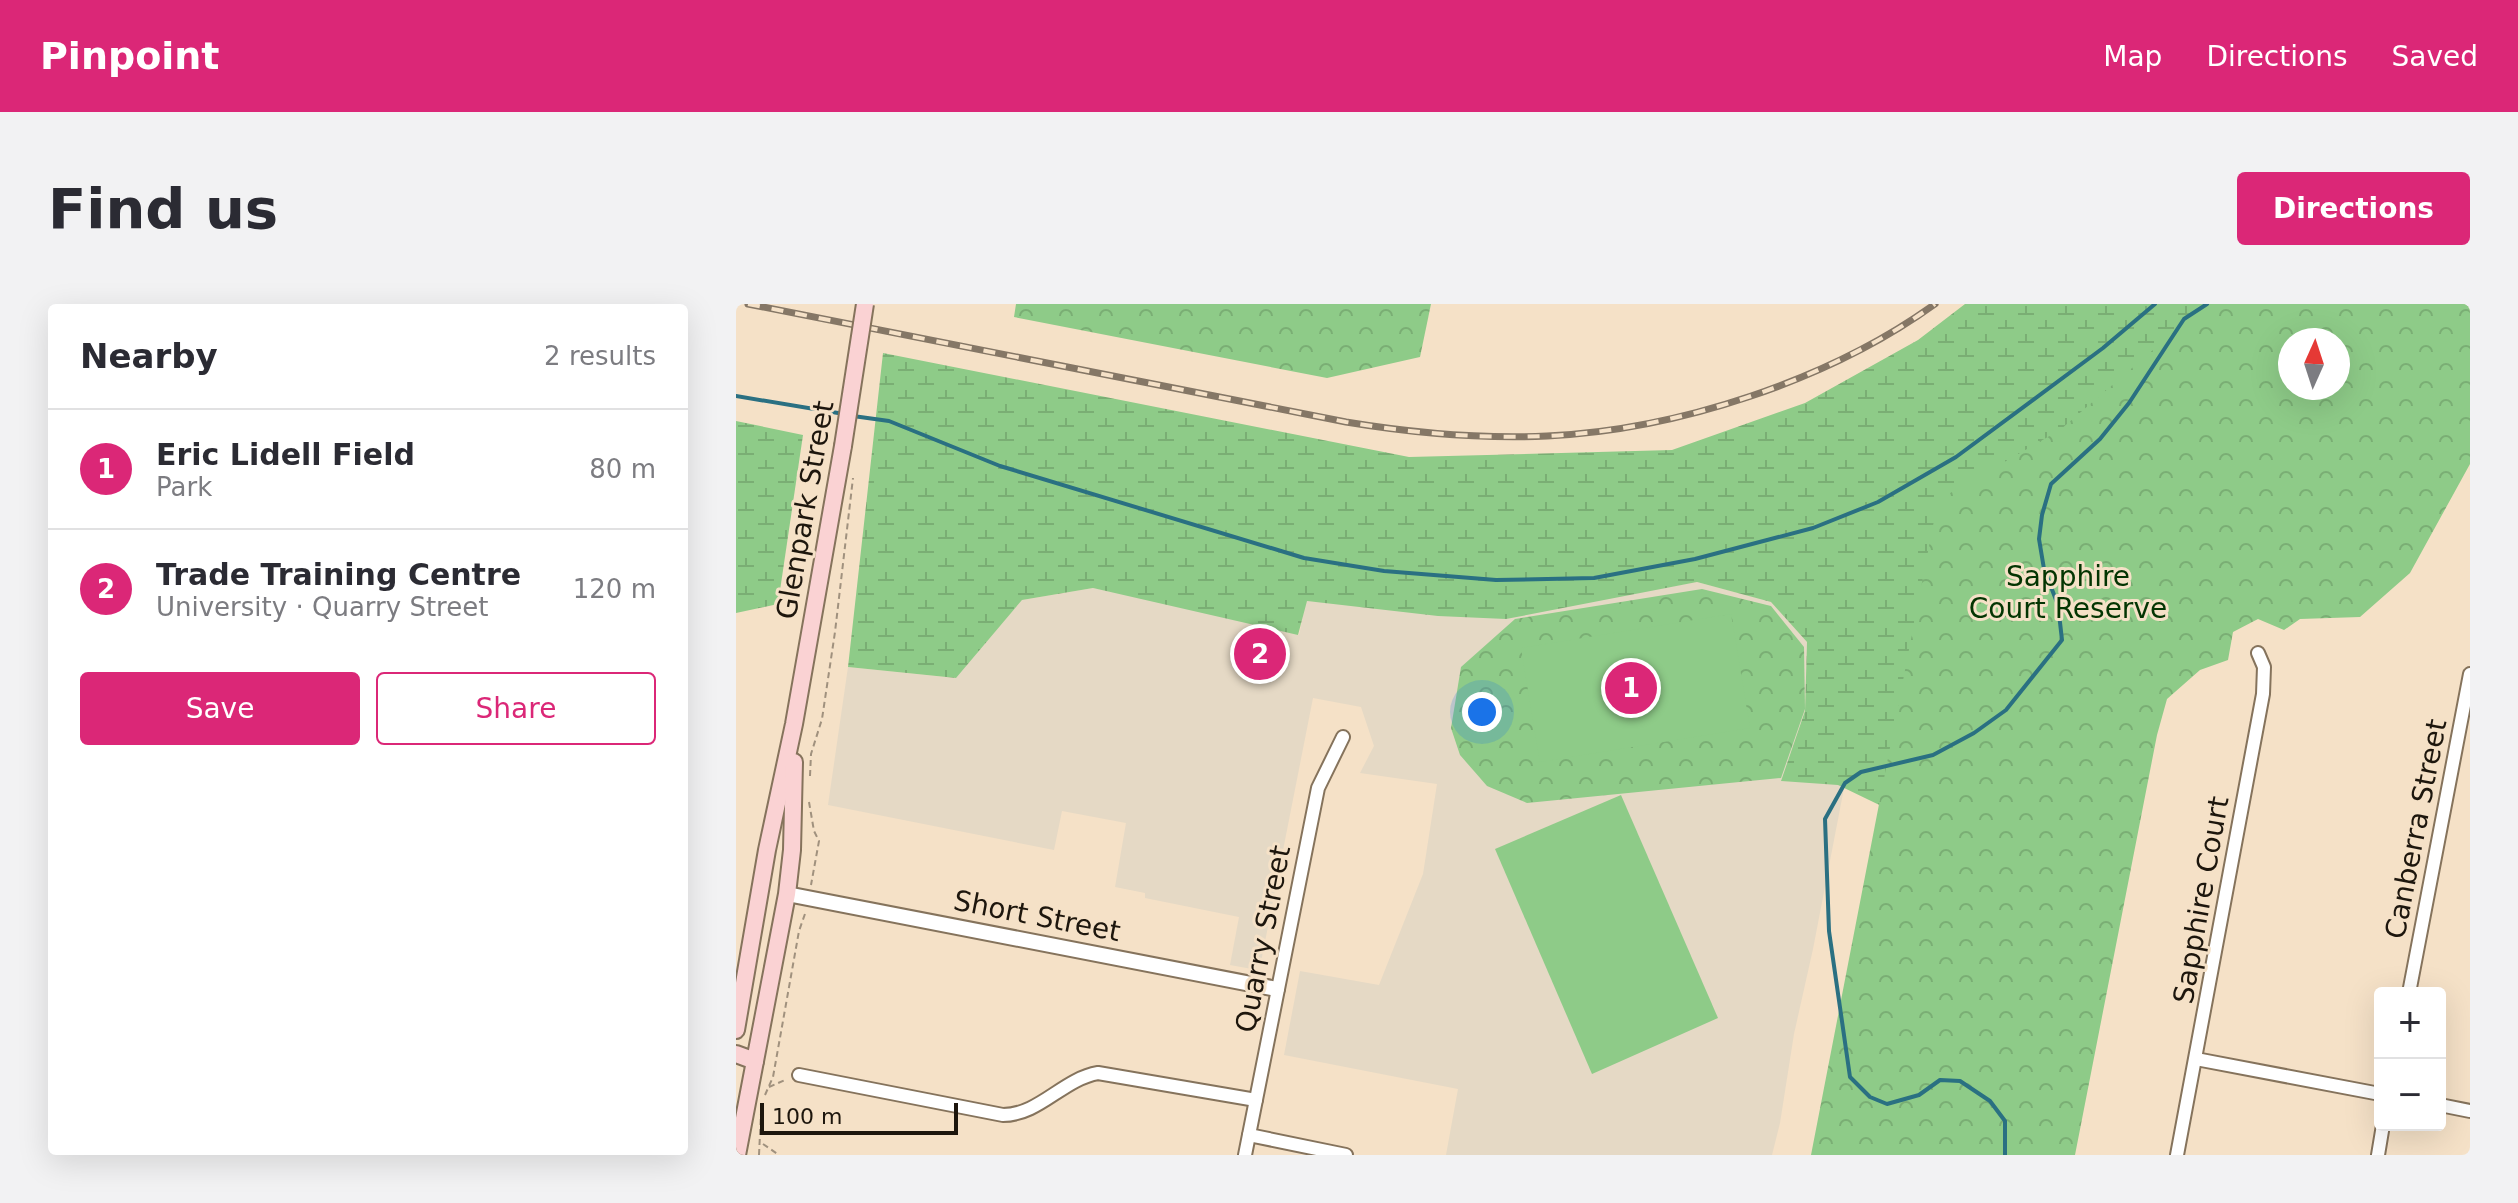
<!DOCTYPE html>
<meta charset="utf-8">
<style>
:root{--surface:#fff;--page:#f2f2f3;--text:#2b2b33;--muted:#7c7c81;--line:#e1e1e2;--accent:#db2777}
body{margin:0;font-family:"DejaVu Sans",sans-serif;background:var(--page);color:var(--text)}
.controls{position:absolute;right:24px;bottom:24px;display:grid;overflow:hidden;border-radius:8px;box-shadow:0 8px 32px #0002}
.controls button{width:72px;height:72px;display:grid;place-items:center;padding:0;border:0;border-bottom:2px solid var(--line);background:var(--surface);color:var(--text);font:40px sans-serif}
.compass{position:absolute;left:1542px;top:24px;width:72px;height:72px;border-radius:50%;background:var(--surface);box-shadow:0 8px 32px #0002;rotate:3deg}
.scale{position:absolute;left:24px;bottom:20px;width:198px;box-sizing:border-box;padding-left:8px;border:4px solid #1d160d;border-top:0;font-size:22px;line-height:28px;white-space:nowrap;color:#1d160d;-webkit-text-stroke:6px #f5e1c7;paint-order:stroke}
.you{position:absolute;left:746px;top:408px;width:28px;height:28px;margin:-20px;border:6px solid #fff;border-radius:50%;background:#1a73e8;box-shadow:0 0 0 12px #1a73e833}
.badge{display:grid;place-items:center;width:52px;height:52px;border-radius:50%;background:var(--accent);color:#fff;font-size:26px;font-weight:700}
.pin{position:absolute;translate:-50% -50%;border:4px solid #fff;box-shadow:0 2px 8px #0006}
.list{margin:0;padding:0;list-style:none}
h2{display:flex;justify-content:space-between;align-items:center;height:104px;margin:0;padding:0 32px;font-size:34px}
h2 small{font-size:26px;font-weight:400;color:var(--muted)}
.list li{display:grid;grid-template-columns:52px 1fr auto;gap:24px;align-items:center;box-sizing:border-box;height:120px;padding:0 32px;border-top:2px solid var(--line)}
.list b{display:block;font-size:30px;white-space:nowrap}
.list p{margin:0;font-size:26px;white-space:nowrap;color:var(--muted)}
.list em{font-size:26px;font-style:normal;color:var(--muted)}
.actions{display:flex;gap:16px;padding:24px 32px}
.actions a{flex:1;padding:18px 0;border:2px solid var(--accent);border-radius:8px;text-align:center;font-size:28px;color:var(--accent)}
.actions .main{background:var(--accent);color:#fff}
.map{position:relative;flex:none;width:1734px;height:851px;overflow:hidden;border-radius:8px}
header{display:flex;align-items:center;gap:48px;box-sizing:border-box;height:112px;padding:0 40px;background:var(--accent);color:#fff}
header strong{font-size:38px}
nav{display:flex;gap:44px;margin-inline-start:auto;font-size:28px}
.intro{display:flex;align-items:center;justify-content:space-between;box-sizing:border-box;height:192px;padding:0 48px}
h1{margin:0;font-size:56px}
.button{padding:20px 36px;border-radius:8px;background:var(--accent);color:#fff;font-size:28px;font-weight:700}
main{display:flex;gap:48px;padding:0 48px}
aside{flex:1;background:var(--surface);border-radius:8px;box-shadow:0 8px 32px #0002}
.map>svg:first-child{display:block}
.education{fill:#e5d9c5}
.wetland{fill:url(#wetland-marsh);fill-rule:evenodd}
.park{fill:url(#park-crowns);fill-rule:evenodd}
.pitch{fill:#8ecb88}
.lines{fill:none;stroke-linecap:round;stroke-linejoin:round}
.stream{stroke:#2a7082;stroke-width:4}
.minor-casing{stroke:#85735c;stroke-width:16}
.tertiary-casing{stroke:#85735c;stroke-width:18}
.secondary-casing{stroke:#85735c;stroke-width:20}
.path{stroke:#a0917e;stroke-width:2;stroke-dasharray:6 4;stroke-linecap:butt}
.minor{stroke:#fff;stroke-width:12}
.tertiary{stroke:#fff;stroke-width:14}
.secondary{stroke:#fad2d3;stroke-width:16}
.rail-casing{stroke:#857766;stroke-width:7}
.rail{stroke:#f5e1c7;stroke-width:4;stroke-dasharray:12;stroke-linecap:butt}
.secondary-bridge-casing{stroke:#85735c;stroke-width:20;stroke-linecap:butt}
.secondary-bridge{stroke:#fad2d3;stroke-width:16}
.labels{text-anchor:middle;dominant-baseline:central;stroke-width:6;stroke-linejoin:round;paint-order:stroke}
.street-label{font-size:28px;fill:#1d160d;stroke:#f5e1c7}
.park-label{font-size:28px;fill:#033502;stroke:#f5e1c7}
</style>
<header>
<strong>Pinpoint</strong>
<nav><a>Map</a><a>Directions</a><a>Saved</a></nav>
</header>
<div class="intro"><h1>Find us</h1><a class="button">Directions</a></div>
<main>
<aside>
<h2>Nearby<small>2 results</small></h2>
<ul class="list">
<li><span class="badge">1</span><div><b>Eric Lidell Field</b><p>Park</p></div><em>80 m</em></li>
<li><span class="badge">2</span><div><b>Trade Training Centre</b><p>University · Quarry Street</p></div><em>120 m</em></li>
</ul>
<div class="actions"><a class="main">Save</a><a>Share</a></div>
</aside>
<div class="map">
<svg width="1734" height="851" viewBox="0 0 1734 851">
<defs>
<pattern id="wetland-marsh" width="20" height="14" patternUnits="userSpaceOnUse" patternTransform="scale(2)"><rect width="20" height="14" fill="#8ecb88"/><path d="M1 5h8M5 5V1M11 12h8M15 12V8" fill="none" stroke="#7aae74"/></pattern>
<pattern id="park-crowns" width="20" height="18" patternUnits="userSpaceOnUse" patternTransform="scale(2)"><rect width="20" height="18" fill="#8ecb88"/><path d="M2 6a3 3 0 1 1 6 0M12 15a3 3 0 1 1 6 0" fill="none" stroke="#7aae74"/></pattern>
</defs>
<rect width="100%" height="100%" fill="#f5e1c7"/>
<path class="education" d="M961 278 1036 298 1071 338 1069 407 1045 477 1109 479 1077 645 1058 730 1044 819 1036 851H710L722 785 548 751 564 667 643 681 687 570 701 480 624 469 638 442 625 403 577 394 525 658 516 665 494 661 503 613 409 594V589L379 583 390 519 326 507 318 546 92 501 112 363 219 374 286 296 357 284 496 312 563 331 570 297 776 311Z"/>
<g class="wetland">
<path d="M1229 0H1734L1546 268 1162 510 1102 481 1045 477 1069 407 1071 338 1035 298 961 278 770 315 702 312 571 297 562 331 357 284 286 296 220 374 112 363 147 49 673 153 936 146 1069 99 1182 36ZM1554 36H1602V84H1554Z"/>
<path d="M0 117 67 131 42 300 0 309Z"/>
</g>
<g class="park">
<path d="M280 0H695L684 53 591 74 278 13Z"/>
<path d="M1464 0H1734V160L1674 269 1624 313 1564 315 1548 326 1522 315 1497 328 1492 356 1464 366 1431 395 1421 431 1339 851H1075L1202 196 1324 126 1468 2ZM1554 36H1602V84H1554Z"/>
<path d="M966 285 1035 302 1068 343 1069 405 1045 474 791 499 751 482 724 451 715 424 725 363 779 315Z"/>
</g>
<g class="pitch">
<path d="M995 310 1014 424 804 458 785 344Z"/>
<path d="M885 491 982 714 856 770 759 545Z"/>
</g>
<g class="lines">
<g class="stream">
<path d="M0 92 108 110"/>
<path d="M117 112 153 117 264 162 568 254 648 267 760 276 858 274 959 255 1077 224 1142 198 1220 153 1367 44 1419 0"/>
<path d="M1269 851V817L1254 797 1224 777 1204 776 1183 791 1151 800 1134 793 1114 773 1093 627 1089 515 1109 479 1125 468 1197 451 1238 429 1270 406 1326 336 1322 301 1308 265 1303 235 1306 211 1315 180 1364 135 1393 99 1448 15 1471 0"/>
</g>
<defs>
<g id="minor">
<path d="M1673 689 1734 370"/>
<path d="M1460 755 1644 790"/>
<path d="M63 771 267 811C303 811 327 775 362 769L520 796"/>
<path d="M1704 801 1734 807"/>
<path d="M513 831 610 851"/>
<path d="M509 851 582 484 607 433"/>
<path d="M1441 851 1527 390 1528 363 1522 349"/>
<path d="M1642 851 1647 821"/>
</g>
<path id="tertiary" d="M51 590 541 685"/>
<g id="secondary">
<path d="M0 726 31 546 58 420 107 142"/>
<path d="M0 750 19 757"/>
<path d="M1 851 51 590 56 546 58 458"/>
</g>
</defs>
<use href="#minor" class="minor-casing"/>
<use href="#tertiary" class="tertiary-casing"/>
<use href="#secondary" class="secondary-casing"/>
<g class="path">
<path d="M74 472 75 450 86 415 99 328 117 174"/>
<path d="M73 498 78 527 83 537 75 581"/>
<path d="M33 783 49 776"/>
<path d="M29 791 37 773 63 627 70 607"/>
<path d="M27 840 43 851"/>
<path d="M23 851 25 809"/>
</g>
<use href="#minor" class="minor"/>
<use href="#tertiary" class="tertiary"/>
<use href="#secondary" class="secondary"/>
<defs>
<path id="rail" d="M12 0 610 118C677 129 743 135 811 132 941 126 1094 76 1199 0"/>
</defs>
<use href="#rail" class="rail-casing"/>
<use href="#rail" class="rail"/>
<defs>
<path id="secondary-bridge" d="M107 142 129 0"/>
</defs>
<use href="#secondary-bridge" class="secondary-bridge-casing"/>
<use href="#secondary-bridge" class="secondary-bridge"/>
</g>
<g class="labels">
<g class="street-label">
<text transform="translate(69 206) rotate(-80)">Glenpark Street</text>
<text transform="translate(1680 525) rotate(-79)">Canberra Street</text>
<text transform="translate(1465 596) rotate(-80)">Sapphire Court</text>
<text transform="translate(301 612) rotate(11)">Short Street</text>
<text transform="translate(527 635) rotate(-79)">Quarry Street</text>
</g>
<g class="park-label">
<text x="1332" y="272">Sapphire<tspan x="1332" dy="32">Court Reserve</tspan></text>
</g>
</g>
</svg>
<div class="controls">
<button>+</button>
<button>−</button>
</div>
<svg class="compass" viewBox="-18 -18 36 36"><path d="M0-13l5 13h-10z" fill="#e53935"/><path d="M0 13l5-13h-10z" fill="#7c7c81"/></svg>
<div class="scale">100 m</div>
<div class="you"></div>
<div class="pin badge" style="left:895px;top:384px">1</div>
<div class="pin badge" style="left:524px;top:350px">2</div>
</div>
</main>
